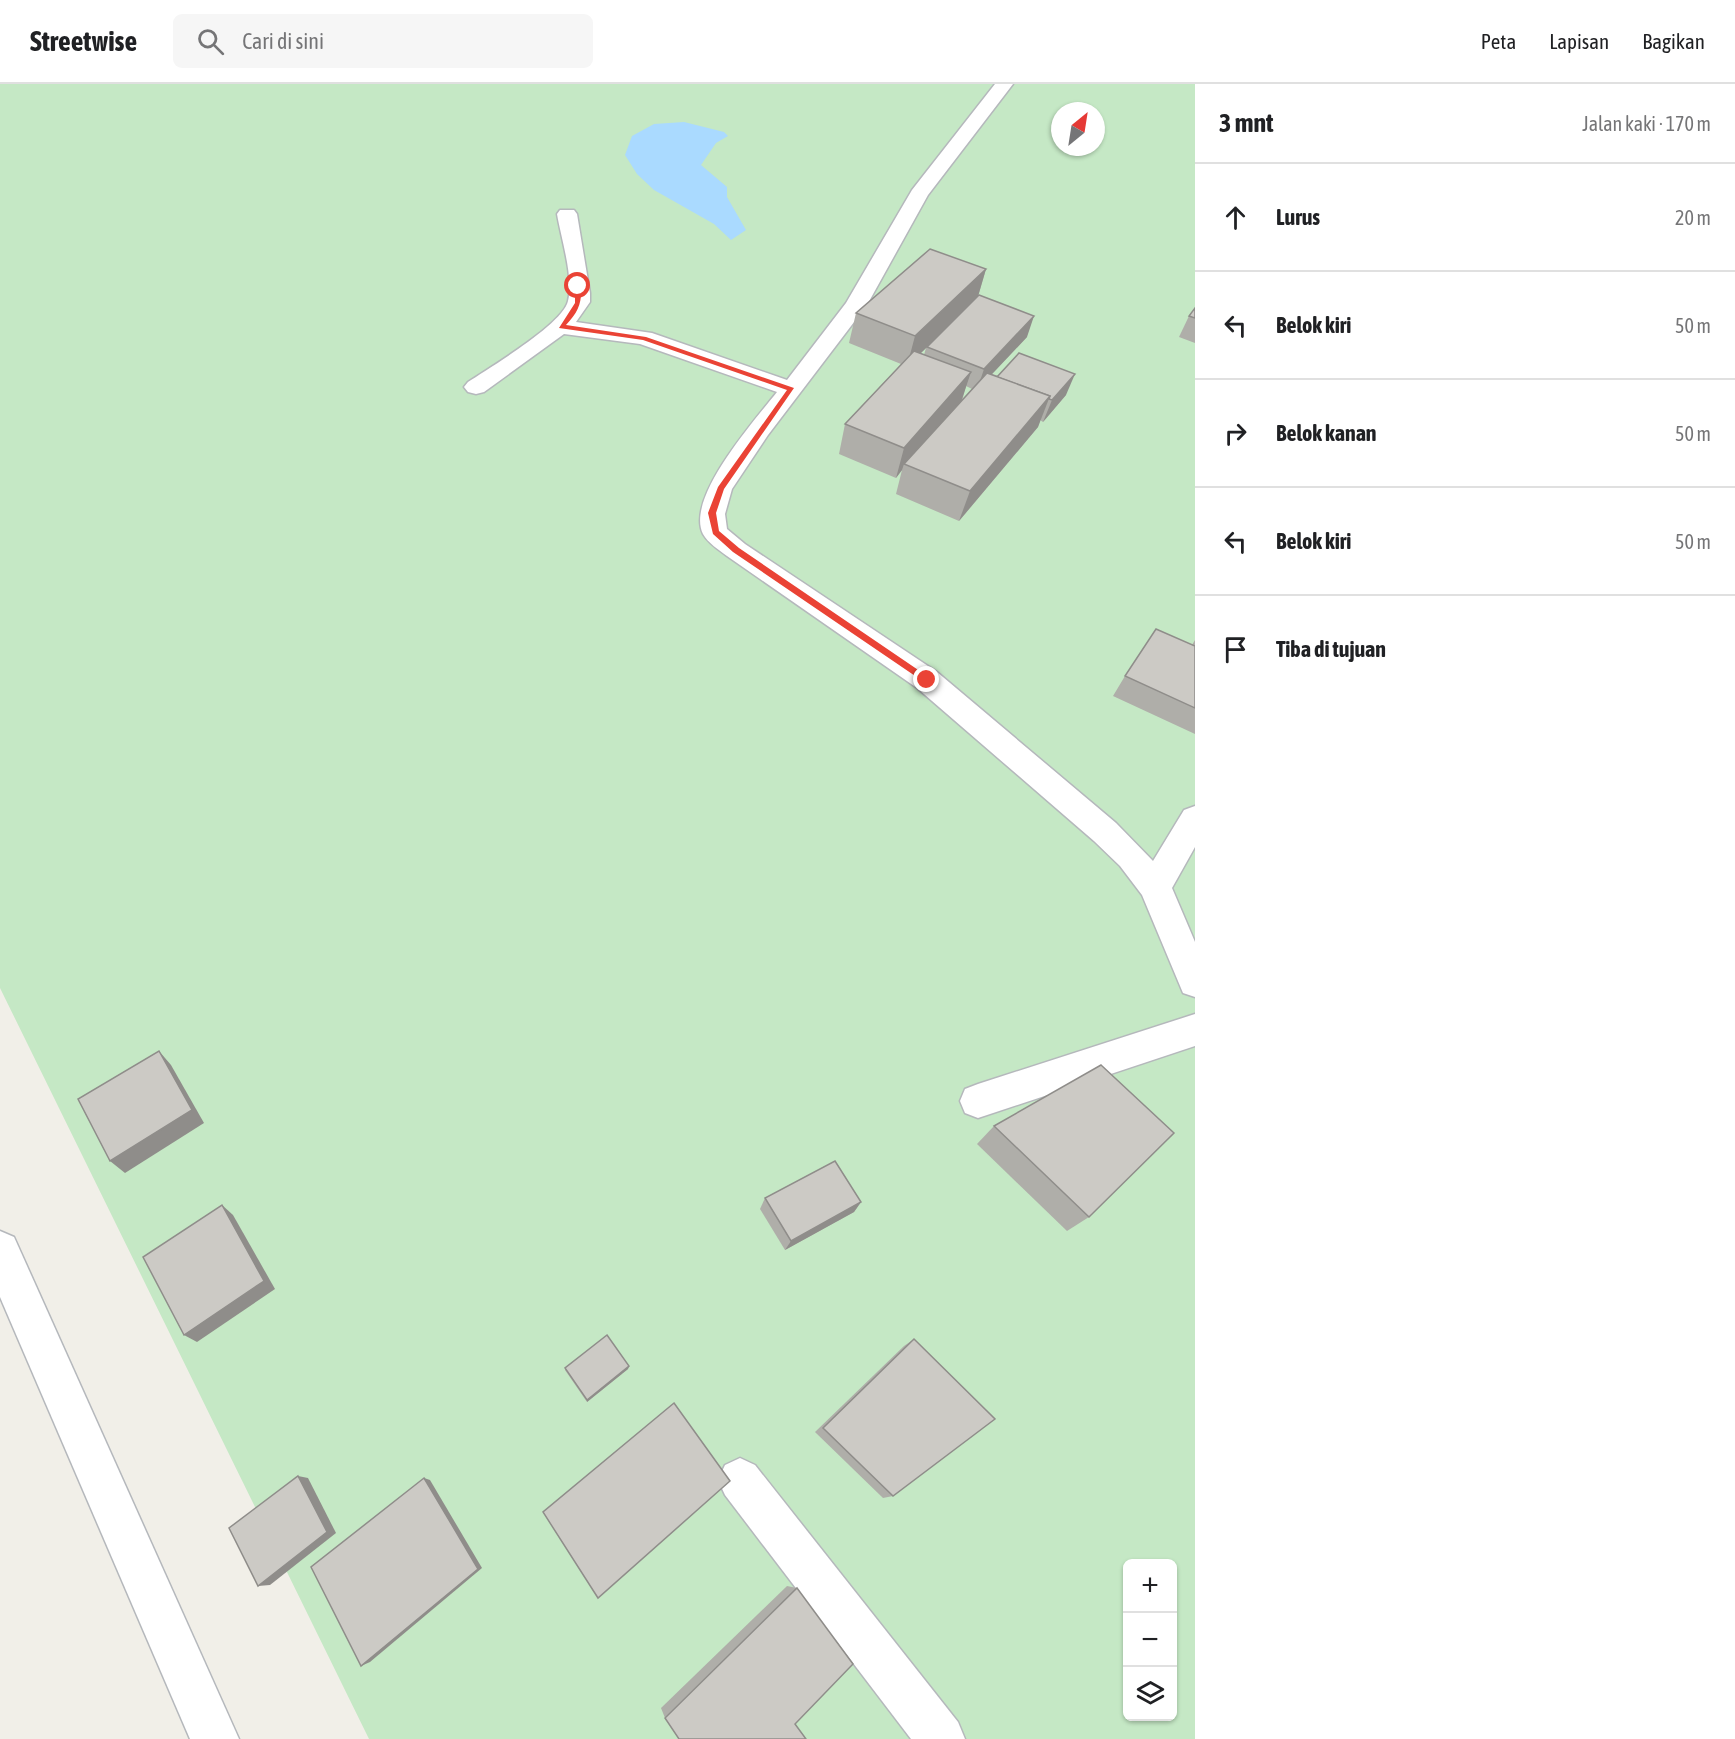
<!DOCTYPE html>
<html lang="id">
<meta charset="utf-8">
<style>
:root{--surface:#fff;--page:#f6f6f6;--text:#202124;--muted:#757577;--line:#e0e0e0}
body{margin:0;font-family:"Asap Condensed",sans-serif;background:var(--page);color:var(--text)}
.controls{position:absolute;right:18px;bottom:18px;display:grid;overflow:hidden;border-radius:9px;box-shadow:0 2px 4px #0004}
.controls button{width:54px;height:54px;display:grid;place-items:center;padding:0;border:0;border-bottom:2px solid var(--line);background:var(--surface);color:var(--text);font:30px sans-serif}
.compass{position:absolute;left:1051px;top:18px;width:54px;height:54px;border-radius:50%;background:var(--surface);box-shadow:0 2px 4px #0004;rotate:30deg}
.stop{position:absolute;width:18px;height:18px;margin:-14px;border:4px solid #ea4335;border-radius:50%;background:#fff}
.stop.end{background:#ea4335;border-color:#fff;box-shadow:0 2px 6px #0008}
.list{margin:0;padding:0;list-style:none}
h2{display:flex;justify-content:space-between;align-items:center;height:78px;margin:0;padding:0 24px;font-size:26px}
h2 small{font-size:20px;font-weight:400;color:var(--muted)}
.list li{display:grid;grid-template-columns:39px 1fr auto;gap:18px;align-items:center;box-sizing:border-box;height:108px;padding:0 24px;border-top:2px solid var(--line)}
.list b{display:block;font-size:22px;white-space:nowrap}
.list em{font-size:20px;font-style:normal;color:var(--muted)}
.icon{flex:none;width:33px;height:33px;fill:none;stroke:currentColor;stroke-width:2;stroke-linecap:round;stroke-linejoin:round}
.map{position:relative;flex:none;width:1195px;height:1655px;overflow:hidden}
header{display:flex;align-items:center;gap:36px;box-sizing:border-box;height:84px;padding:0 30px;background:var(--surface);border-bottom:2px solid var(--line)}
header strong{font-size:28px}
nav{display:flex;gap:33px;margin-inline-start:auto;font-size:21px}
.search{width:420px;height:54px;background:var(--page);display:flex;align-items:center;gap:15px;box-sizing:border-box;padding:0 21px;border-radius:9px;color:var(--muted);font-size:22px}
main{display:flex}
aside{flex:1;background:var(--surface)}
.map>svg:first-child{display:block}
.green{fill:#c5e8c5;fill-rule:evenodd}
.water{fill:#aadaff}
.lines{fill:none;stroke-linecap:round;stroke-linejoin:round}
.minor-casing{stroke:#b5b8bc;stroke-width:3}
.minor{fill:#fff;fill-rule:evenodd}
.wall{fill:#afaea9;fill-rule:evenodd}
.shaded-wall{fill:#8f8d8a}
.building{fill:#cccac5;stroke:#8f8d8a;stroke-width:1.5}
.route{fill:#ea4335}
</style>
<header>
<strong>Streetwise</strong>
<div class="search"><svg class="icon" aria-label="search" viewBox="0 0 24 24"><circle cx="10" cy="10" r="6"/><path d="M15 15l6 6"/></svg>Cari di sini</div>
<nav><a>Peta</a><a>Lapisan</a><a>Bagikan</a></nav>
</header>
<main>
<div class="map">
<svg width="1195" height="1655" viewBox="0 0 1195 1655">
<rect width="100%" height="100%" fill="#f1efe8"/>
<path class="green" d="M0 0H1195V1655H369L0 904ZM1060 27H1096V63H1060ZM1128 1480H1172V1632H1128Z"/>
<path class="water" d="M684 38 724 48 728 52 716 59 701 81 727 103V113L746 146 731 156 714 140 654 106 637 90 625 71 632 52 654 40Z"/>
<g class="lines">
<defs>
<g id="minor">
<path d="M995 0H1013L928 111 867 221 768 351 732 405 725 430 727 445 745 460 937 588 1116 739 1153 777 1184 726 1195 722V763L1172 804 1195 858V913L1183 909 1142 811 1120 782 1094 757 917 604 727 472C719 466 708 459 703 450 685 414 755 336 777 308L640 260 564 250 484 308 476 310 468 308 464 303 468 298C489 284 563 240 568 217 574 194 561 154 557 130L560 126H574L577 130 590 209V218L576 238 652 249 787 296 846 219 912 106Z"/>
<path d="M1195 930V962L978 1034 965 1029 960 1017 965 1005 978 1000Z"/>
<path d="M0 1147 14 1153 239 1655H190L0 1213Z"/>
<path d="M740 1374 755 1381 958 1638 965 1655H911L725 1411 718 1396 725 1381Z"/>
</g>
</defs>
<use href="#minor" class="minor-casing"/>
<use href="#minor" class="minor"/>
</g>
<g class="wall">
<path d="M986 185 978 212 1027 253 992 290 1066 311 1043 338 1040 336 1038 343 959 437 896 410 902 386 896 394 839 370 845 340 901 280 849 259 856 229ZM926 264 924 271 921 269ZM966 302 972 305 962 317Z"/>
<path d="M1195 224V259L1179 253 1189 232Z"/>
<path d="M1195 556V650L1113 612 1125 592 1192 561Z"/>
<path d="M994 1042 1089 1133 1067 1147 977 1060Z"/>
<path d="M765 1114 861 1118 854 1128 785 1166 760 1125Z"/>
<path d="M914 1255 893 1412 883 1414 815 1348 904 1262Z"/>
<path d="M629 1282 628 1285 587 1318 565 1286V1284Z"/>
<path d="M787 1502 797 1504 665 1634 661 1624Z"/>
</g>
<g class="shaded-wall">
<path d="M986 185 977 216 907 282 915 252Z"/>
<path d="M1034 232 1027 253 977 306 984 285Z"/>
<path d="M971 288 961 318 904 380 902 386 896 394 904 364Z"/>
<path d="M1075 290 1066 311 1043 338 1052 316Z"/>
<path d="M1050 312 1038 343 959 437 970 407Z"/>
<path d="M159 967 171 981 204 1039 125 1089 110 1077Z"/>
<path d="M861 1118 854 1128 785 1166 791 1157Z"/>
<path d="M222 1121 233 1131 275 1205 197 1258 184 1251Z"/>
<path d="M629 1282 628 1285 587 1318V1316Z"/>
<path d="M298 1392 308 1394 336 1449 270 1501 258 1502Z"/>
<path d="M424 1394 430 1396 482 1484 370 1578 361 1582Z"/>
</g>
<g class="building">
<path d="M930 165 986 185 915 252 856 229Z"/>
<path d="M979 211 1034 232 984 285 927 263Z"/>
<path d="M1195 224V234L1189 232Z"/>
<path d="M914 267 971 288 904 364 845 340Z"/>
<path d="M1019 269 1075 290 1052 316 1049 315 1050 312 997 293Z"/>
<path d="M987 289 1050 312 970 407 904 380Z"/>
<path d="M1156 545 1195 562V624L1125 592Z"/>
<path d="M159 967 192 1026 110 1077 78 1015Z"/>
<path d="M1101 981 1174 1049 1089 1133 994 1042Z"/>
<path d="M835 1077 861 1118 791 1157 765 1114Z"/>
<path d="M222 1121 264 1197 184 1251 143 1173Z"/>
<path d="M607 1251 629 1282 587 1316 565 1284Z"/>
<path d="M914 1255 995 1335 893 1412 823 1344Z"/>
<path d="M674 1319 730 1397 598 1514 543 1428Z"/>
<path d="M298 1392 327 1448 258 1502 229 1444Z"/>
<path d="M424 1394 478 1485 361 1582 311 1483Z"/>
<path d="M797 1504 853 1580 795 1640 806 1655H679L665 1634Z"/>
</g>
<path class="route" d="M578 200 581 202C582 220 578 228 566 241L646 253 794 304 724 405 716 429 719 447 739 464 930 594V598H924L733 468 713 450 708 429 718 403 787 306 643 256 559 244 575 219V202Z"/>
</svg>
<div class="controls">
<button>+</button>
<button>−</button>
<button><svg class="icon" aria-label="layers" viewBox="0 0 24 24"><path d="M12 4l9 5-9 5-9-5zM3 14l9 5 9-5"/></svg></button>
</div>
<svg class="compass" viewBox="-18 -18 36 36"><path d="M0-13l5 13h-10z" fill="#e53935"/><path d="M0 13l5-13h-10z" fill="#757577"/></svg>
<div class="stop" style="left:578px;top:202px"></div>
<div class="stop end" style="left:927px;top:596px"></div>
</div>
<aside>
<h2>3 mnt<small>Jalan kaki · 170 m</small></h2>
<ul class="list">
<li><svg class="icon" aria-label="ahead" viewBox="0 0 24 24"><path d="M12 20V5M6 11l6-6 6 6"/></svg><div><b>Lurus</b></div><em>20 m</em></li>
<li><svg class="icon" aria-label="left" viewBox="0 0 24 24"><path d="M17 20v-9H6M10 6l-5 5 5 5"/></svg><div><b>Belok kiri</b></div><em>50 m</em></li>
<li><svg class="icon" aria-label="right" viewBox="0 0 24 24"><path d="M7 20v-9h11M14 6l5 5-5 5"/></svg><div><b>Belok kanan</b></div><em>50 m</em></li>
<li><svg class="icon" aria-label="left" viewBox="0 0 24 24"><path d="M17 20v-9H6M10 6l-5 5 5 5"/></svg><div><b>Belok kiri</b></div><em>50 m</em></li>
<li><svg class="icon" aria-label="arrive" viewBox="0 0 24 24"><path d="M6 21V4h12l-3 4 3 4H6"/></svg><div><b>Tiba di tujuan</b></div></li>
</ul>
</aside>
</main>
